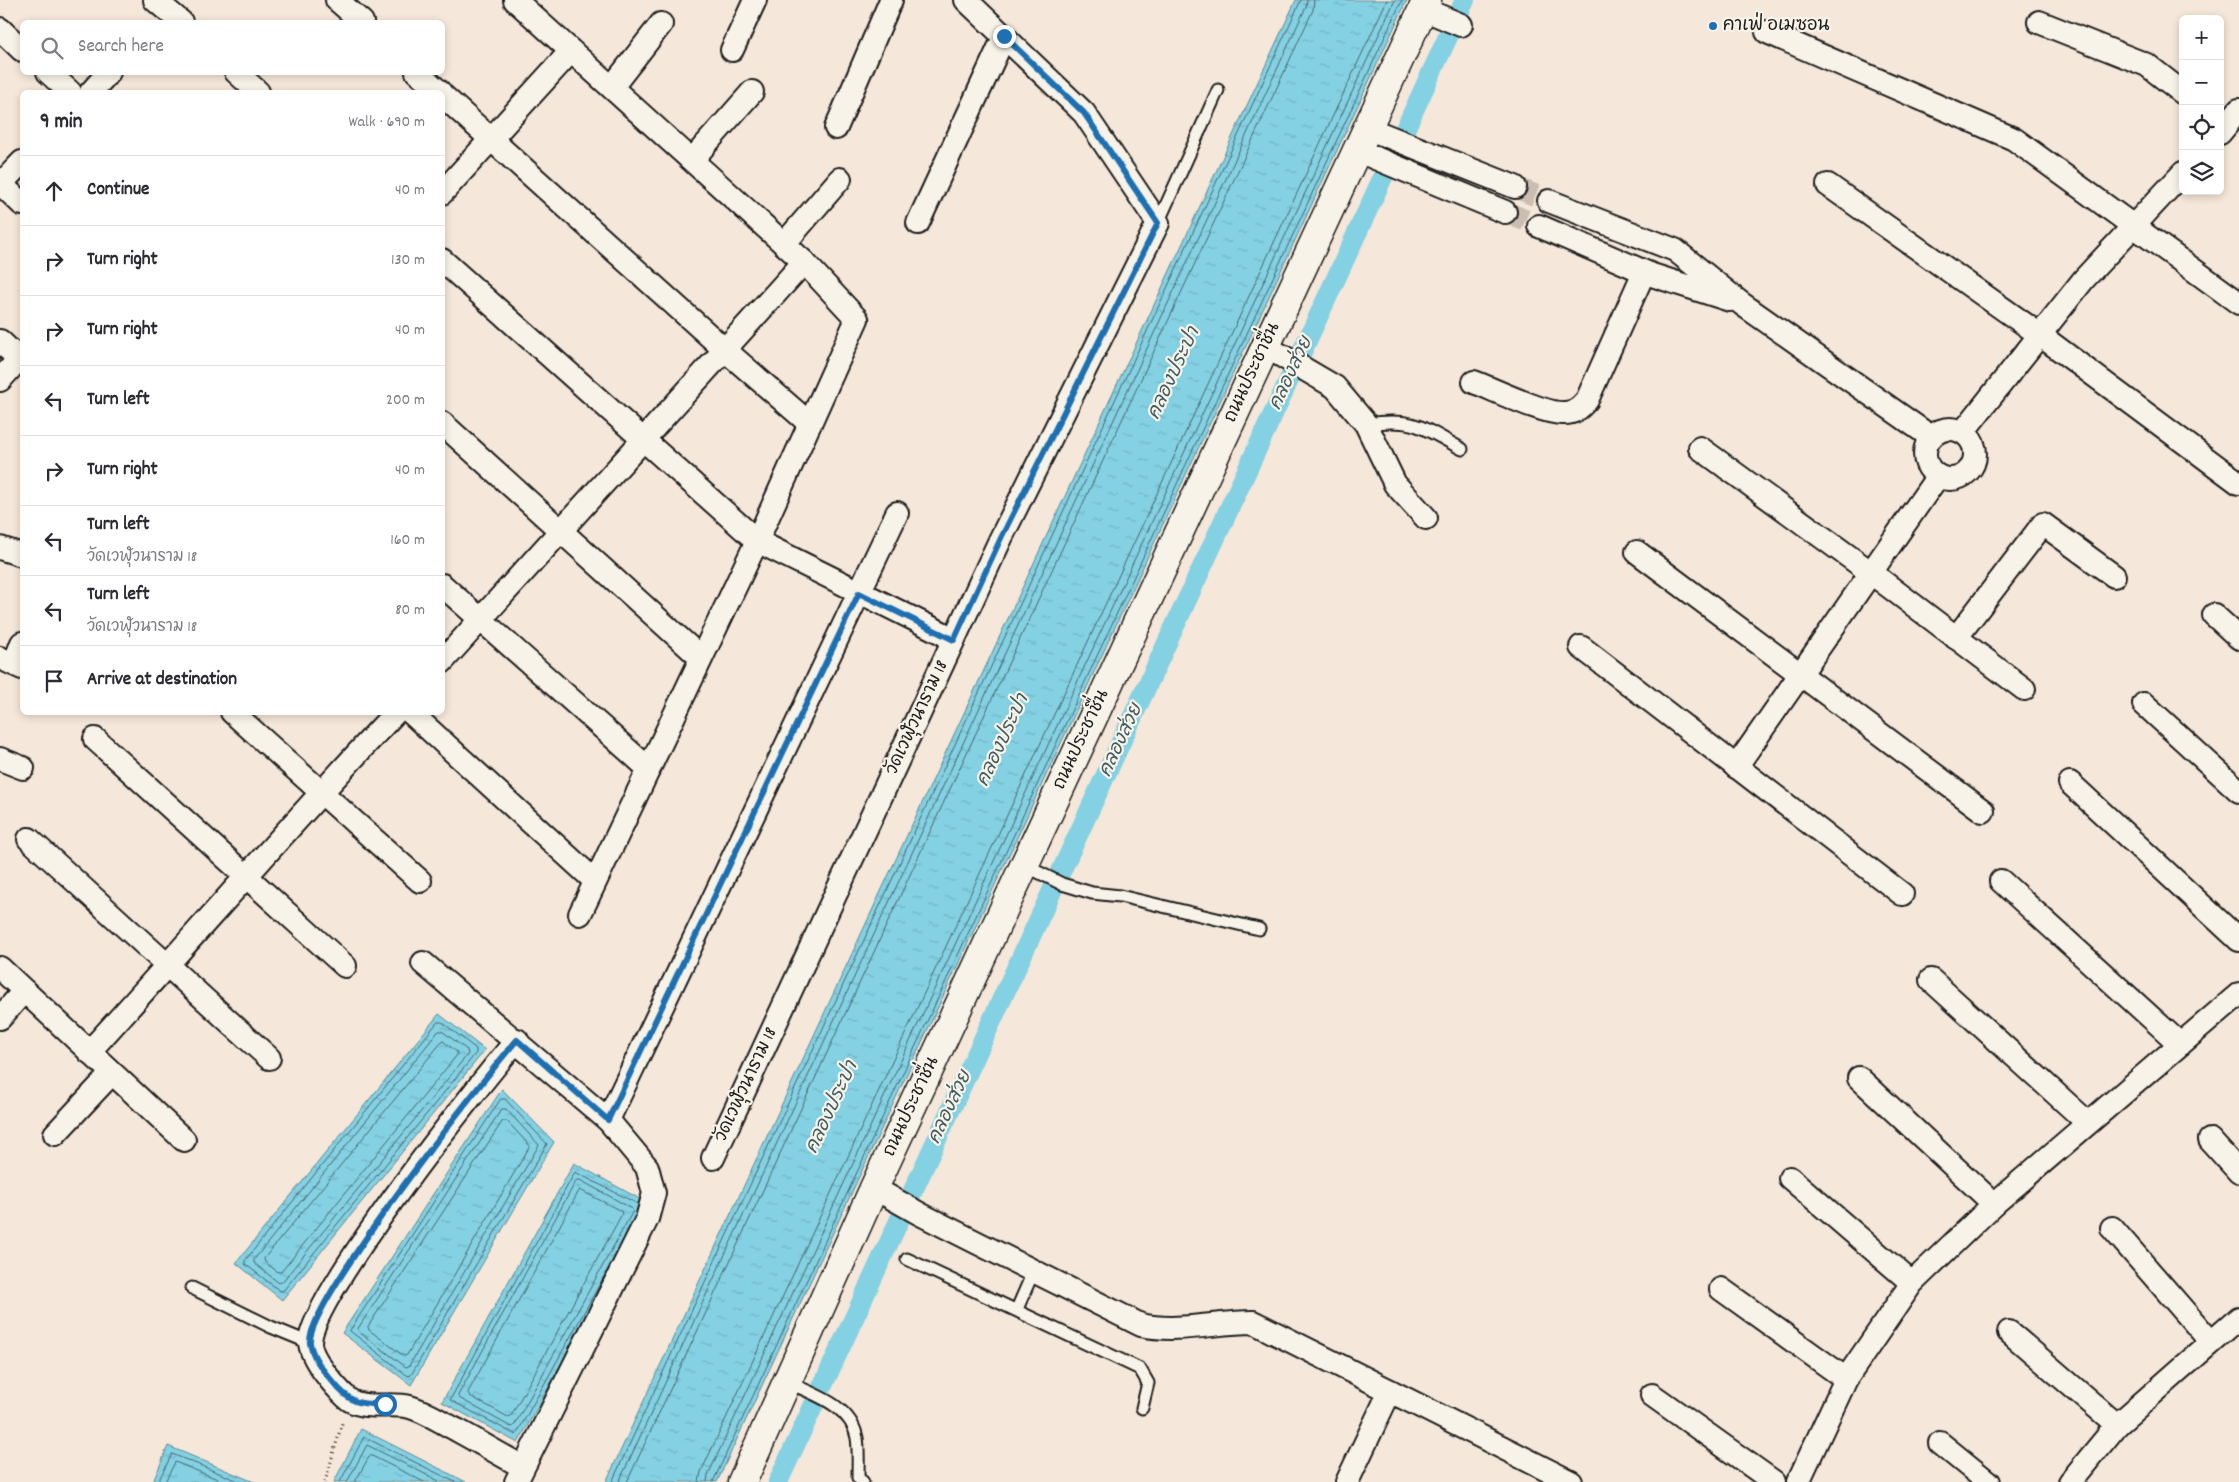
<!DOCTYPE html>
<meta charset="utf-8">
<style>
:root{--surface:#fff;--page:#f7f7f7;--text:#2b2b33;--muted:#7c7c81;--line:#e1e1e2}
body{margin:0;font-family:Dekko,"Playpen Sans Thai",sans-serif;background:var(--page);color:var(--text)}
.controls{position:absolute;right:15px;top:15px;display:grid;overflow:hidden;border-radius:8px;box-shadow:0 2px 8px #0003}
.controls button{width:45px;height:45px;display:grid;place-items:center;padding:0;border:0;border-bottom:1px solid var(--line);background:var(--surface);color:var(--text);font:25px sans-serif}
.stop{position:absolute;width:15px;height:15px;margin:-11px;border:4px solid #1f6fb2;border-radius:50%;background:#fff}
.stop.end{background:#1f6fb2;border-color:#fff;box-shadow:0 1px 5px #0008}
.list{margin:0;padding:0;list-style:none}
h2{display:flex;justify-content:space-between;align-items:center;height:65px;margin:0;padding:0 20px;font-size:21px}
h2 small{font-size:16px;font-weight:400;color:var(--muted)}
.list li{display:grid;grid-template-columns:32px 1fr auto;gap:15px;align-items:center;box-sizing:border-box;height:70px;padding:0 20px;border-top:1px solid var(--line)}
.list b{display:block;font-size:19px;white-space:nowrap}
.list p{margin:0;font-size:16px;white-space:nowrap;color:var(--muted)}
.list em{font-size:16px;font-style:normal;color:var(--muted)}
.icon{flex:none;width:28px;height:28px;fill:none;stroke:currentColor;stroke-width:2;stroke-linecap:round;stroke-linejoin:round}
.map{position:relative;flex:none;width:2239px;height:1482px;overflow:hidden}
.search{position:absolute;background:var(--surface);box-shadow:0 2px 8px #0003;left:20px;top:20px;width:425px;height:55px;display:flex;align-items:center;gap:12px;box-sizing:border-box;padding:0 18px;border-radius:8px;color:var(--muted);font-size:19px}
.panel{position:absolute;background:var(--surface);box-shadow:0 2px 8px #0003;left:20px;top:90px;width:425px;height:625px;border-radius:8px}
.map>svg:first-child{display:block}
.water{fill:url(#water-ripples);stroke:#5a8993}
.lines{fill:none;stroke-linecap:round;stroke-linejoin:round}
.shore{stroke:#46646c;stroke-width:1}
.canal{stroke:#84d1e3;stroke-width:20}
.street-tunnel{stroke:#cabeb3;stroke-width:22;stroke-dasharray:22 11;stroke-linecap:butt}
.lane-casing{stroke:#1c1c1c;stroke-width:15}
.street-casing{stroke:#1c1c1c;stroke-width:26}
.secondary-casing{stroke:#1c1c1c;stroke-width:31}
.path{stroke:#1c1c1c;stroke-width:3;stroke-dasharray:1 4;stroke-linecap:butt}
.lane{stroke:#f7f3e8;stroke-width:11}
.street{stroke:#f7f3e8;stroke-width:22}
.secondary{stroke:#f7f3e8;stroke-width:28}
.route{stroke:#1f6fb2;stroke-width:6}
.poi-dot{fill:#1f6fb2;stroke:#f7f3e8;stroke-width:2}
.labels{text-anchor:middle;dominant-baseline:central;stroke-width:4.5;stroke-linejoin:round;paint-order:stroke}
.poi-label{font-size:18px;fill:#1c1c1c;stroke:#f7f3e8;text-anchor:start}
.street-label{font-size:18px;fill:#1c1c1c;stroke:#f7f3e8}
.water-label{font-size:19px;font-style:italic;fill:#405b62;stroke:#f7f3e8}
</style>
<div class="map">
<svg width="2239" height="1482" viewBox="0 0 2239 1482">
<defs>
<pattern id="water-ripples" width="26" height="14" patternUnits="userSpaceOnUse" patternTransform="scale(1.25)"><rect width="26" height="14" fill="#84d1e3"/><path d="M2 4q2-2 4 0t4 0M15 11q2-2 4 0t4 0" fill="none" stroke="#71b3c2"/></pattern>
</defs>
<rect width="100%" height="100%" fill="#f5e7d9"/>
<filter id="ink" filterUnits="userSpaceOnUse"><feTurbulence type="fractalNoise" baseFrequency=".02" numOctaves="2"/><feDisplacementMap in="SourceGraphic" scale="10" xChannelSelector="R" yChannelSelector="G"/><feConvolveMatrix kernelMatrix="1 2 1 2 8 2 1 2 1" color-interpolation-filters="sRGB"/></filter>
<g filter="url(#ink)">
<g class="water">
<path d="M1296 0H1407L717 1482H606Z"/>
<path d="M439 1014 485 1050 282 1300 236 1263Z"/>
<path d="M502 1089 554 1142 411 1385 342 1333Z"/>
<path d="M574 1163 649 1204 518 1443 442 1402Z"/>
<path d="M361 1429 466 1482H334Z"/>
<path d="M168 1446 254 1482H153Z"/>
</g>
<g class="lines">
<g class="shore">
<path d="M438 1022H442L476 1049V1053L283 1291H280L245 1264V1261Z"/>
<path d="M439 1031H442L467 1050 468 1054 282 1282 279 1283 254 1263V1260Z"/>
<path d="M443 1041 457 1052V1055L281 1272H278L265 1262 264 1259Z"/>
<path d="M501 1099H505L547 1144 411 1375 408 1376 350 1331Z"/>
<path d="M502 1109H506L539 1145 409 1366 406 1367 359 1332 358 1329Z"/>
<path d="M503 1121H507L530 1146 407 1355 404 1356 369 1330 368 1327Z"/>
<path d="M577 1180H580L631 1208 633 1211 514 1426 511 1427 459 1398 458 1396Z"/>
<path d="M580 1190 621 1211 622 1214 511 1416 508 1417 470 1396 468 1393Z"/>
<path d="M613 1260 516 1435 450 1400 575 1172 638 1204"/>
<path d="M158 1482 172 1454 241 1482"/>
<path d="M165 1482 175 1462 225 1482"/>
<path d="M340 1482 364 1437 455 1482"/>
<path d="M347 1482 367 1445 441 1482"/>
<path d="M355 1482 370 1455 424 1482"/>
<path d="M612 1482 1301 0"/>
<path d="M619 1482 1306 7 1307 0"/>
<path d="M627 1482 1313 10 1314 0"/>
<path d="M699 1482 701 1472 1387 0"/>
<path d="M707 1482 708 1475 1395 0"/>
<path d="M713 1482 1402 0"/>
</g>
<path class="canal" d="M778 1482 1465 0"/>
<g class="street-tunnel">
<path d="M1515 187 1549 201"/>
<path d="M1505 212 1539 226"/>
</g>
<defs>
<g id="lane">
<path d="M1158 223 1218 90"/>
<path d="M1366 424C1413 417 1422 427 1462 449"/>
<path d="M1024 865 1062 884 1092 893 1120 896 1259 929"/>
<path d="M907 1259 1140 1369 1148 1383 1142 1408"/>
<path d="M192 1288 271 1327 310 1343"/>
<path d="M1017 1309 1034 1270"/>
<path d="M787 1382C813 1394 851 1405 857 1438 859 1451 858 1465 858 1478L863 1482"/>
</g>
<g id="street">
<path d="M155 0 181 22"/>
<path d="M337 0 362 22"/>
<path d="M515 0 804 262 857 319 757 541 580 914"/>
<path d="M1423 9 1461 25"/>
<path d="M2039 22 2147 65 2183 93"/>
<path d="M0 29 22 50"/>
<path d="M1767 32 2014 139 2239 303"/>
<path d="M732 50 755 0"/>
<path d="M48 72 70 92"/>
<path d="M236 72 258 92"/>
<path d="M417 72 440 92"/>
<path d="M612 87 661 24"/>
<path d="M91 92 109 72"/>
<path d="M442 95 725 350 810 424"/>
<path d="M836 128 891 0"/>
<path d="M1367 128 1515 187"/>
<path d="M2220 133 2239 110"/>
<path d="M1356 150 1505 212"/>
<path d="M692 160 752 92"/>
<path d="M0 183 22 204"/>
<path d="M0 185 22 162"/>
<path d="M1828 185 2040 335 2239 483"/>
<path d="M442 193 571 51"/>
<path d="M1549 201 1675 250 1742 304 1931 437"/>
<path d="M918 223 1004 37"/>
<path d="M1539 226 1652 275 1730 300"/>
<path d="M784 244 840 179"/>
<path d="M442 260 757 541 954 639"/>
<path d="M0 341 22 362"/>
<path d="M1265 346 1335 387 1366 424 1395 484 1426 518"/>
<path d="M0 380 19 359"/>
<path d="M1474 382C1493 389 1546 415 1564 413 1575 413 1580 408 1587 400L1644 272"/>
<path d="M442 423 701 658"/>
<circle cx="1950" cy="454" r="25"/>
<path d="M1963 432 2084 279 2183 173"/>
<path d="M1700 448 1870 572 2024 689"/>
<path d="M0 548 22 555"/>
<path d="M1637 552 1983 811"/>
<path d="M442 585 649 769"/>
<path d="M2214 615 2239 638"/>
<path d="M1956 638 2043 524 2114 576"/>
<path d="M1581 647 1902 894"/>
<path d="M0 658 22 668"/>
<path d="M442 662 804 262"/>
<path d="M14 664 22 643"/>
<path d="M2144 704 2239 791"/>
<path d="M232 712 420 881"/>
<path d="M410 712 595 881"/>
<path d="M95 739 345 966"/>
<path d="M0 759 23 768"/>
<path d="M1736 767 1938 476"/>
<path d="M2070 783 2239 940"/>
<path d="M29 839 269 1058"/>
<path d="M2001 881 2180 1044"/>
<path d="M423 963 608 1120 647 1167 654 1193 647 1219 516 1482"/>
<path d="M0 968 184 1140"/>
<path d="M1931 980 2088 1123"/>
<path d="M0 1018 24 991"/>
<path d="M517 1040C479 1084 311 1296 310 1342 310 1358 335 1387 347 1398 361 1411 392 1402 410 1407 427 1412 441 1422 457 1430 479 1442 501 1455 523 1467"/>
<path d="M89 1052C192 939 291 823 396 712"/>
<path d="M1859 1078 1994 1204"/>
<path d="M608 1120 897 513"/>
<path d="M55 1134 112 1073"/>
<path d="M2210 1140 2239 1172"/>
<path d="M713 1158 1001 538 1158 223 1084 113 966 0"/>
<path d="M1790 1178 1912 1283"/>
<path d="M874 1188 920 1214 1141 1325C1178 1333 1216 1322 1253 1322L1571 1482"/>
<path d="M2112 1228 2211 1342"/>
<path d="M1721 1289 1846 1379"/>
<path d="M2009 1332 2117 1425"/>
<path d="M1652 1395 1774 1482"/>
<path d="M1940 1443 1988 1482"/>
<path d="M1347 1482 1390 1391"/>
<path d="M1798 1482 1846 1379 1912 1283 1994 1204 2239 994"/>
<path d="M2070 1482 2117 1425 2239 1318"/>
</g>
<path id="secondary" d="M742 1482 874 1188 1427 0"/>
</defs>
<use href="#lane" class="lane-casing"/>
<use href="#street" class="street-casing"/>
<use href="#secondary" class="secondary-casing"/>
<path class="path" d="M325 1482 343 1420"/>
<use href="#lane" class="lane"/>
<use href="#street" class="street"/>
<use href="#secondary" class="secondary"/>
</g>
</g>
<g class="lines" filter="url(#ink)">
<path class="route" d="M385 1404C359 1405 350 1403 333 1382 324 1372 312 1357 310 1343 305 1305 483 1079 517 1040L608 1120 859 593 954 640 1001 538 1158 223 1084 113 1004 36"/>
</g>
<circle class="poi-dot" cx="1713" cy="26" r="5"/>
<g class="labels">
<g class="poi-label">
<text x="1723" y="26">คาเฟ่ อเมซอน</text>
</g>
<g class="street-label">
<text transform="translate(1253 373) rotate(-65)">ถนนประชาชื่น</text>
<text transform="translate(918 718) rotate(-65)">วัดเวฬุวนาราม 18</text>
<text transform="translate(1082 740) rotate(-65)">ถนนประชาชื่น</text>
<text transform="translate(747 1085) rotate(-65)">วัดเวฬุวนาราม 18</text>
<text transform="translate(912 1107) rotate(-65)">ถนนประชาชื่น</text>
</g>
<g class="water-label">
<text transform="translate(1175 374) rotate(-65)">คลองประปา</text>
<text transform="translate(1292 374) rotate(-65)">คลองส่วย</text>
<text transform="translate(1004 741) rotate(-65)">คลองประปา</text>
<text transform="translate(1122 741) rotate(-65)">คลองส่วย</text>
<text transform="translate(833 1108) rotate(-65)">คลองประปา</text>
<text transform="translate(951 1108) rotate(-65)">คลองส่วย</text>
</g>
</g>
</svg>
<div class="controls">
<button>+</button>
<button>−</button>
<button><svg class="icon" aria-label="locate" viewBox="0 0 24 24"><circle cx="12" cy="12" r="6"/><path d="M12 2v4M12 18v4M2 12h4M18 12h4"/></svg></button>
<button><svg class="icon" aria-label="layers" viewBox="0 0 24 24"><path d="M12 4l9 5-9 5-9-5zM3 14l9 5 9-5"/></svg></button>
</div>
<div class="stop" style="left:385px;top:1404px"></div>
<div class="stop end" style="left:1004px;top:36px"></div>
<div class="search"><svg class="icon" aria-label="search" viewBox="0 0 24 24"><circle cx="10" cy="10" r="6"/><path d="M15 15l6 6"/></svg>Search here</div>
<section class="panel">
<h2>9 min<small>Walk · 690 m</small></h2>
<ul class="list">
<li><svg class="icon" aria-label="ahead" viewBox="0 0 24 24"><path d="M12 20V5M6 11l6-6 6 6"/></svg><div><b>Continue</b></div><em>40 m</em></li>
<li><svg class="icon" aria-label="right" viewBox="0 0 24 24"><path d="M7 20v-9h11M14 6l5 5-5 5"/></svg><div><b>Turn right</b></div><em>130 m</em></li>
<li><svg class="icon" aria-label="right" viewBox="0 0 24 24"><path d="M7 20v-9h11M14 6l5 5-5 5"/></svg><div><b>Turn right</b></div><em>40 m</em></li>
<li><svg class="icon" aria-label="left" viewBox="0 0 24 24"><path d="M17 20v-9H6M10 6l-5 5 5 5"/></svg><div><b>Turn left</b></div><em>200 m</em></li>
<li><svg class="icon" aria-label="right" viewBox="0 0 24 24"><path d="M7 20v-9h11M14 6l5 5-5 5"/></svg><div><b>Turn right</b></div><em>40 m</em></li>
<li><svg class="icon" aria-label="left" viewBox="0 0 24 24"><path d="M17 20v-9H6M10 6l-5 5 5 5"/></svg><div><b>Turn left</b><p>วัดเวฬุวนาราม 18</p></div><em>160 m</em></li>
<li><svg class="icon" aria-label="left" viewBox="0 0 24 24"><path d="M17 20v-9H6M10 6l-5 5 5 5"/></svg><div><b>Turn left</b><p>วัดเวฬุวนาราม 18</p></div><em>80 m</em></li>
<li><svg class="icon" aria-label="arrive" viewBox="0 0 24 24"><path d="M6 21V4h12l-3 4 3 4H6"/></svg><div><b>Arrive at destination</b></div></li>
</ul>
</section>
</div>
